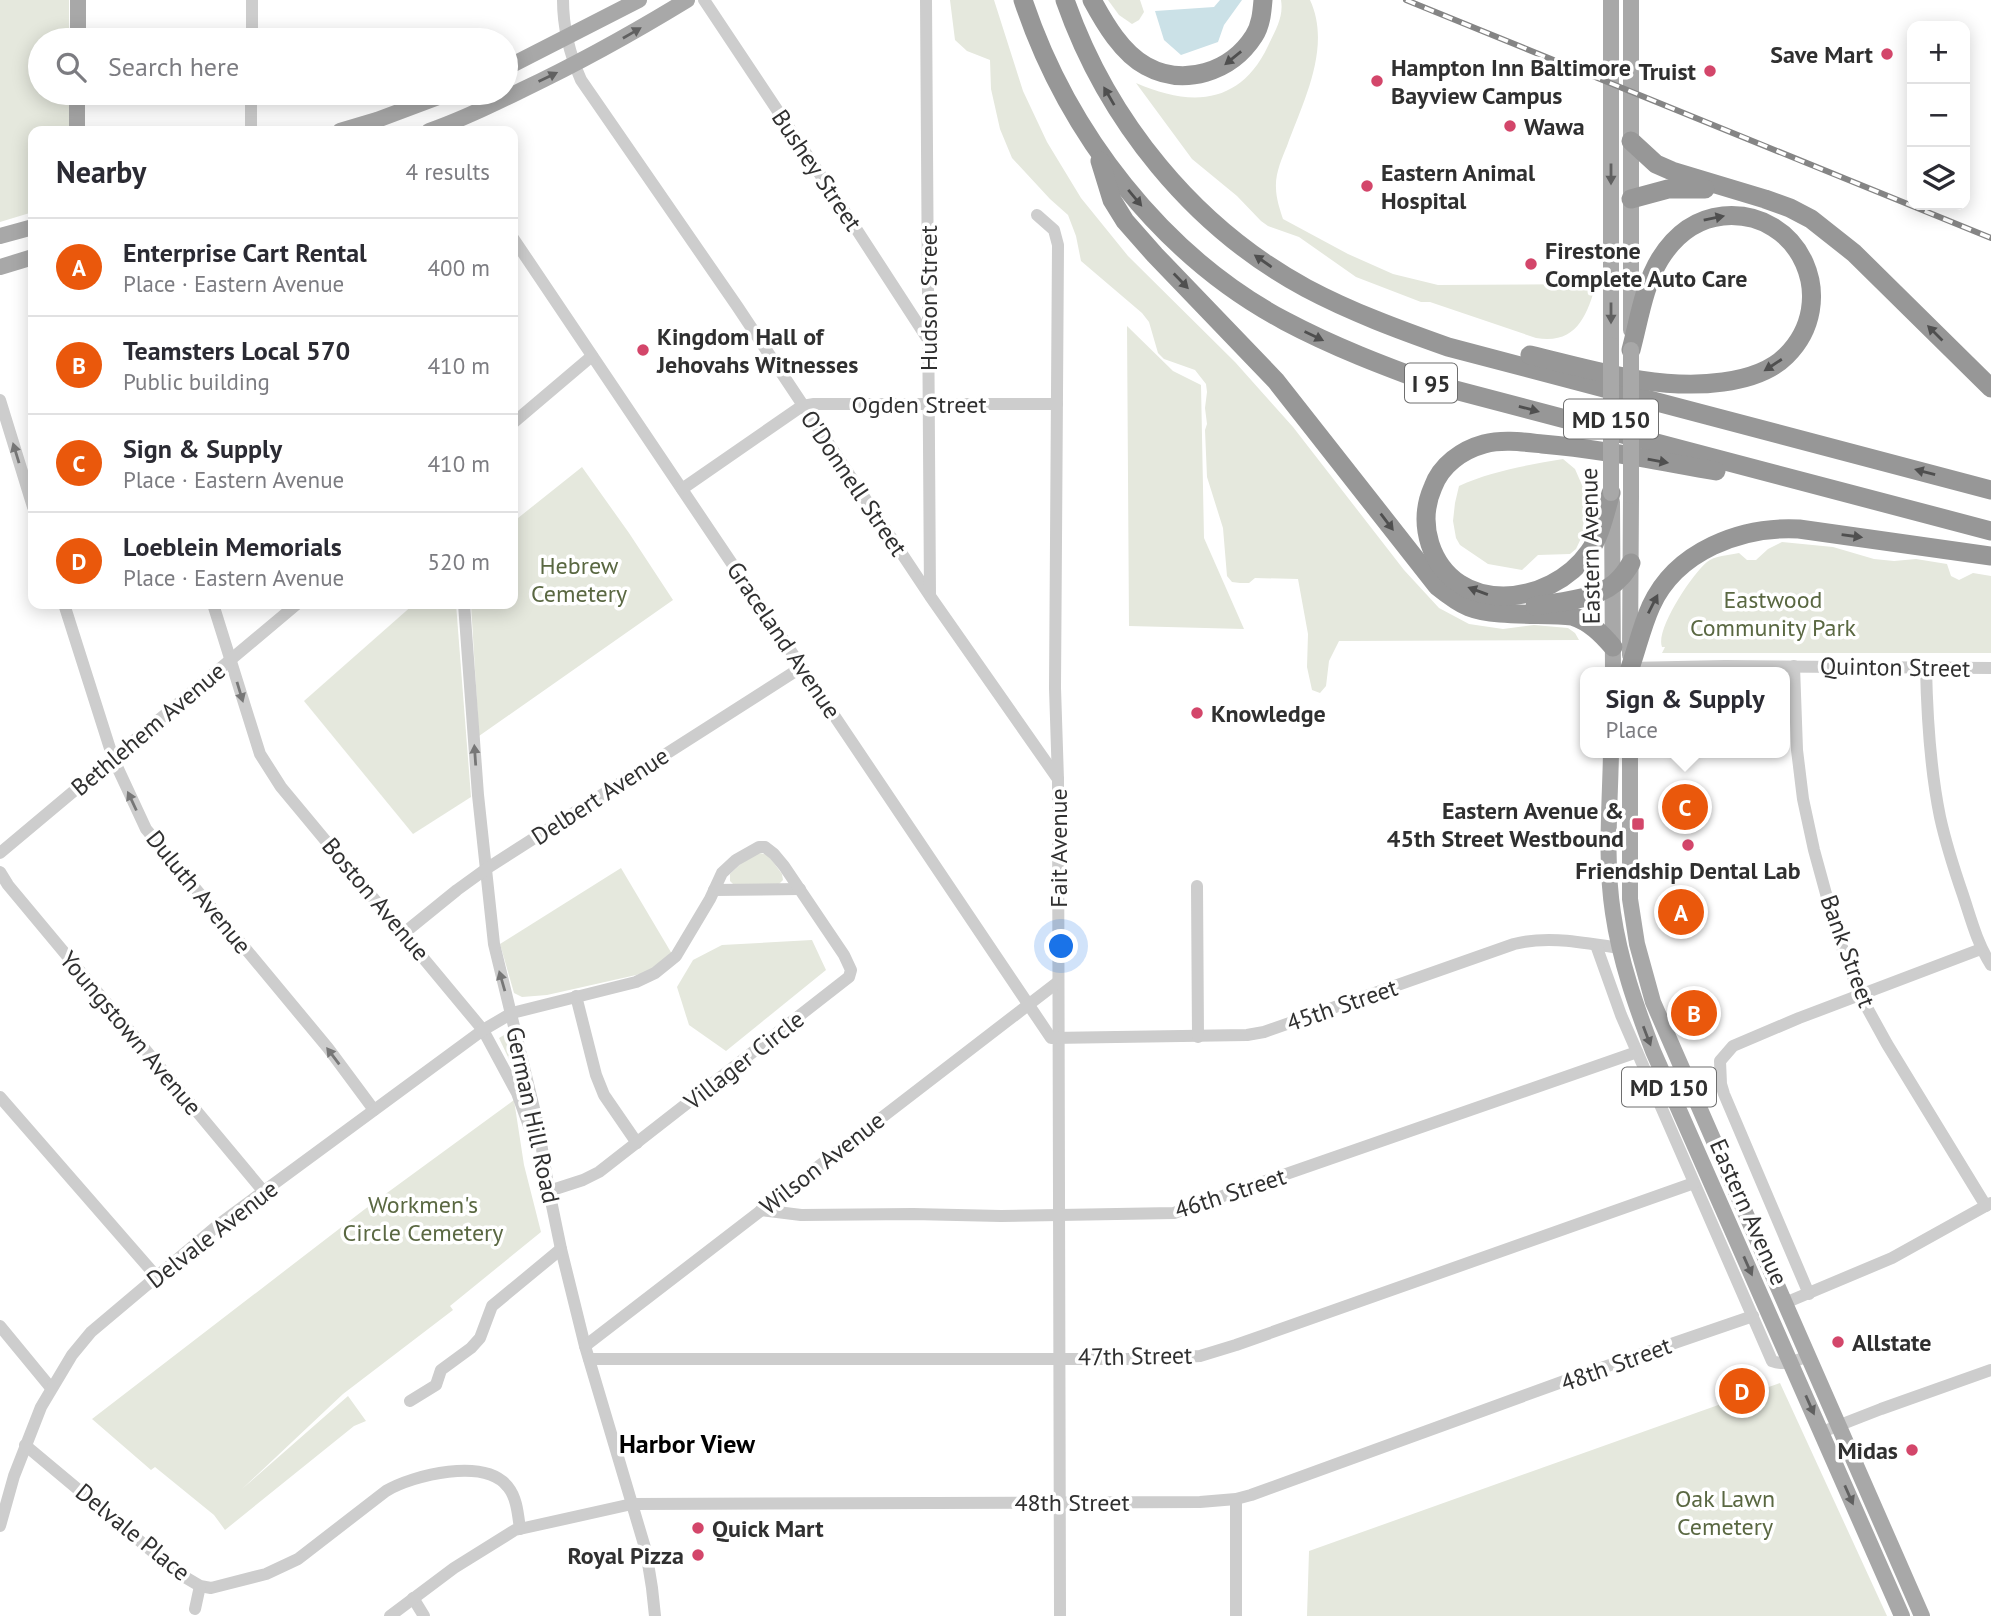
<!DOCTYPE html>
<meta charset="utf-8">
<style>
:root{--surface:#fff;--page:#f7f7f7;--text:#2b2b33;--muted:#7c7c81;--line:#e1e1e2;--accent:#ea580c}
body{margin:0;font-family:"PT Sans",sans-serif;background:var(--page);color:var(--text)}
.controls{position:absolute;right:21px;top:21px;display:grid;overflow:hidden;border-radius:14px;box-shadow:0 4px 18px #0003}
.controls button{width:63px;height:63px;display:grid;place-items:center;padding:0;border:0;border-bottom:2px solid var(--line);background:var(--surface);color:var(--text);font:35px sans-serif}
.you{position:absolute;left:1062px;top:947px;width:24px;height:24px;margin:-18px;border:5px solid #fff;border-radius:50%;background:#1a73e8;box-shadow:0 0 0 10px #1a73e833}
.badge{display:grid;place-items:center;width:46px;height:46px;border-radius:50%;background:var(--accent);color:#fff;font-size:23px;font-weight:700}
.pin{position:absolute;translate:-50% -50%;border:4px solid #fff;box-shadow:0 2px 7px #0006}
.popup{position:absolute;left:1580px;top:667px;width:210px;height:91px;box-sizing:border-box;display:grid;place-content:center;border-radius:14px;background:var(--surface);filter:drop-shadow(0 2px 5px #0005);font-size:23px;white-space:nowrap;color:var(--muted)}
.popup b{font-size:26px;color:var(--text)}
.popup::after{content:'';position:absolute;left:50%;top:100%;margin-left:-14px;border:14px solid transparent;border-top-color:var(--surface)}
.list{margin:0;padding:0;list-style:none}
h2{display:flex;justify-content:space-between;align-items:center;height:91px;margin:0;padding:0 28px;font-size:30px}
h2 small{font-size:23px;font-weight:400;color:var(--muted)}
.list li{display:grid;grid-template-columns:46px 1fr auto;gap:21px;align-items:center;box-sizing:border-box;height:98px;padding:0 28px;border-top:2px solid var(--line)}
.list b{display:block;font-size:26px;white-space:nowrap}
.list p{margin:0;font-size:23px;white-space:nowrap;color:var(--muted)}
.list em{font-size:23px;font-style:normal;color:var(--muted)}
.icon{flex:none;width:38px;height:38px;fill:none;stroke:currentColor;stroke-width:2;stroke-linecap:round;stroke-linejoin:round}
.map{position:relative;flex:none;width:1991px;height:1616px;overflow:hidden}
.search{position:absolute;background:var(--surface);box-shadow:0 4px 18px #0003;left:28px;top:28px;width:490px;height:77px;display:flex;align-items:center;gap:18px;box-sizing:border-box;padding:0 24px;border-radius:38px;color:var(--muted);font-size:26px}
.panel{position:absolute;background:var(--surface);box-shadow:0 4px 18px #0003;left:28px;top:126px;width:490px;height:483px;border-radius:14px}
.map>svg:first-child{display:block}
.green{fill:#e5e8dd}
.water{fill:#cbe1e7}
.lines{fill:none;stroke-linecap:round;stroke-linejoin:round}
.minor{stroke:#cdcdcd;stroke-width:12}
.major{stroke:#a8a8a8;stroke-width:16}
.highway{stroke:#979797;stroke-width:19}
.rail-casing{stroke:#858585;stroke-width:6}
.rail{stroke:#fff;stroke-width:3.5;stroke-dasharray:10;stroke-linecap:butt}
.major-bridge{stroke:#a8a8a8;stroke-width:16}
.oneway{fill:#606060}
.oneway2{fill:#4f4f4f}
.oneway3{fill:#777}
.poi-dot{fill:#d3466a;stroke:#fff;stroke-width:2.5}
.labels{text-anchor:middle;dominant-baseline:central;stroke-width:7;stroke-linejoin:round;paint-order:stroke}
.shield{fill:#fff;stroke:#6e6e6e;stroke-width:2}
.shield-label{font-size:23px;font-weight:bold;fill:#303030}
.poi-label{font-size:24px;font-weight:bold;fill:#303030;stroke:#fff;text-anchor:start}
.street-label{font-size:24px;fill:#303030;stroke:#fff}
.park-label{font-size:24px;fill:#5a6842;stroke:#fff}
.neighbourhood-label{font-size:26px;font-weight:bold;fill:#000;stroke:#fff}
</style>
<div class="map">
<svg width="1991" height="1616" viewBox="0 0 1991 1616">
<rect width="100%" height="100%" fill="#fff"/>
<g class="green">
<path d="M0 0H69V40H40V93H69V131H33V212L0 222Z"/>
<path d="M950 0H994L1023 91 1047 142 1081 198 1128 256 1235 362 1293 427 1404 570 1439 608 1469 624 1503 629 1534 625 1568 628 1575 633 1579 640 1339 641 1329 661 1326 686 1320 693 1312 690 1307 667 1308 634 1298 579 1255 578 1249 583H1240L1232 582 1227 576 1223 528 1207 477 1205 430 1207 424 1205 408 1207 392 1206 384 1195 370 1164 359 1158 353 1149 322 1142 313 1081 261 1076 236 1068 215 1050 199 1012 158 1000 129 991 89 990 60 967 51 955 40Z"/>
<path d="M1108 0H1140L1144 12 1139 20 1132 24 1119 15Z"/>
<path d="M1281 0H1310C1332 47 1303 102 1287 146 1282 158 1275 174 1276 188 1276 198 1280 210 1283 219L1348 254 1393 274 1438 285 1596 284C1587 316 1576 345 1536 338L1430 302H1421L1356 277 1299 237 1268 226 1261 221 1237 196 1192 159 1136 83C1191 107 1240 105 1268 46 1275 31 1284 17 1281 0Z"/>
<path d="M1127 326 1173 371 1201 385 1204 538 1244 629 1129 626Z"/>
<path d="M1563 459 1575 469 1585 492 1583 534 1576 549 1570 554 1538 555 1522 570 1488 564 1460 545 1456 538 1453 521 1455 503 1459 486C1491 471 1528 465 1563 459Z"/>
<path d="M582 467 629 533 673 600 479 736 471 604H513V522Z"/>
<path d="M1782 542 1833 547 1874 559 1894 561 1916 559 1947 564 1951 576 1959 580 1973 573 1991 576V653H1662L1665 647H1662C1655 630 1692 574 1707 562 1714 556 1729 555 1739 553L1747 560H1756L1768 549Z"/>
<path d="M414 604H456L471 797 413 834 304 701Z"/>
<path d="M760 853 768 855 782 874 783 880 779 884 734 885 730 881V874L747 858Z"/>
<path d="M621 868 672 954 645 973 547 995 522 997 514 993 500 944Z"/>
<path d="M812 940 826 970 726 1051 689 1025 677 987 693 960 722 945Z"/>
<path d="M511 1031 524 1091 499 1038Z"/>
<path d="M514 1100 524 1165 541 1232 450 1306 453 1310 343 1394 242 1489 348 1396 366 1421 354 1426 225 1530 214 1515 155 1467 151 1470 92 1419 365 1209Z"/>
<path d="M1780 1383 1887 1616H1307L1309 1551Z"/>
</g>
<path class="water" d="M1220 0H1242L1224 25 1218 42 1181 55 1164 40 1155 11 1214 7Z"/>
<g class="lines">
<g class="minor">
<path d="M563 0C563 27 570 55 581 80L737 306 930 596 1058 779"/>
<path d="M704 0 853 224 927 338"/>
<path d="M926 0 930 595"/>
<path d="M252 40V0"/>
<path d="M251 131V93"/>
<path d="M1037 215 1054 230 1058 245 1055 688 1058 780 1060 1616"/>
<path d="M513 238 1051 1038 1247 1035 1264 1032 1514 944C1549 935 1584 943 1620 948"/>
<path d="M0 400 33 507"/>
<path d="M513 423 592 356"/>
<path d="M682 489 802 406 814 404H1057"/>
<path d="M64 604 113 758 146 829 328 1048 374 1110"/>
<path d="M213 604 260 754 281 787 483 1030 517 1093 533 1137"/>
<path d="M464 604 478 795 494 944 538 1125 549 1191 561 1249 585 1346 646 1551 652 1588 655 1616"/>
<path d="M1794 666 1797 750 1803 799 1814 850 1837 934 1860 995 1887 1044 1986 1206"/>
<path d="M1926 667C1927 717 1930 768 1940 817 1946 844 1954 869 1963 895 1971 919 1977 943 1991 965"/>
<path d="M1630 668 1725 666 1991 668"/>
<path d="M0 853 297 604"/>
<path d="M0 872 8 885 264 1192"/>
<path d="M1197 886 1198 1037"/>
<path d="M714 890 800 889"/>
<path d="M404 933 457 890 486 869 802 667"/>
<path d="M1596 945 1621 1015 1772 1361C1786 1366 1795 1361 1808 1356"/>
<path d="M576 996 596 1075 604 1095 637 1143"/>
<path d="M0 1097 156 1276"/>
<path d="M761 1210 801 1215 913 1214 1001 1216 1174 1213 1637 1052"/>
<path d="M1809 1294 1724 1094 1721 1084 1720 1061 1733 1046 1799 1018 1981 949"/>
<path d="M1785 1303 1892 1258 1991 1203"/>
<path d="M0 1326 51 1388"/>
<path d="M585 1346 1058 982"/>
<path d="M589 1359H1147L1200 1356 1236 1345 1694 1183"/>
<path d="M410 1401 436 1385 441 1370 471 1348 480 1338 492 1306 561 1249"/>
<path d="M1822 1432 1881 1409 1991 1370"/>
<path d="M25 1445 178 1573 200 1586 211 1588 266 1574 298 1559 386 1491C413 1475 485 1457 508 1487 517 1498 518 1515 520 1529"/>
<path d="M0 1526 14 1476 41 1407 72 1355 91 1332 218 1225 483 1030 512 1013 636 982 655 973 676 956 710 899 722 873 736 860 759 847H765L774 854 784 866 844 955 851 970 849 977 599 1172 583 1180 549 1191"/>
<path d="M413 1598 424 1616"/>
<path d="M195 1609 200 1586"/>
<path d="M390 1616 454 1568 515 1530 632 1504 1200 1502 1236 1499 1251 1495 1581 1375 1753 1316"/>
<path d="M1236 1616V1499"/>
</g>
<g class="major">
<path d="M1631 0V330"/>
<path d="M78 40V0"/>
<path d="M506 68 639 0"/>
<path d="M77 131V93"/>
<path d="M340 131 377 120 449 93"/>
<path d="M429 131C461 120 492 105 522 90 579 63 633 33 687 0"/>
<path d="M0 236 33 227"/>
<path d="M0 267 33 257"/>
<path d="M1611 345V0"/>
<path d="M1612 502 1613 672"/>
<path d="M1630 655 1631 496"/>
<path d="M1611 753C1610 806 1605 861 1613 913 1620 961 1636 1006 1653 1051L1902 1616"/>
<path d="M1630 753V899L1637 944 1653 1002 1922 1616"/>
</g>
<g class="highway">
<path d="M1023 0C1067 132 1161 255 1285 321 1334 347 1384 366 1436 385L1991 531"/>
<path d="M1065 0C1107 120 1193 227 1306 288 1351 312 1400 330 1448 347L1991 490"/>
<path d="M1092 0C1105 24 1122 53 1146 66 1184 87 1231 72 1254 36 1261 25 1262 12 1263 0"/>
<path d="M1631 141 1656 164 1672 171 1765 199 1790 208 1811 219 1854 253 1991 388"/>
<path d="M1100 161 1112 200 1125 221 1155 255 1276 381 1437 586C1447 594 1457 602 1469 607 1494 617 1543 613 1572 616 1590 622 1601 633 1613 647"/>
<path d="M1631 199 1668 189H1705"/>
<path d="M1530 355C1593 370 1658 391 1723 382 1745 379 1770 372 1786 356 1841 302 1801 209 1723 216 1695 219 1675 235 1660 259 1644 285 1639 320 1631 350"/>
<path d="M1611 493C1605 512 1601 535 1589 552 1550 607 1454 617 1430 544 1424 525 1425 505 1433 487 1441 465 1462 450 1484 444 1503 439 1523 442 1542 444 1601 449 1658 461 1716 471"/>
<path d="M1535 606C1562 601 1602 600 1621 577 1625 573 1628 568 1631 563"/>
<path d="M1630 668C1637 648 1642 626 1651 606 1676 551 1741 526 1799 529L1991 556"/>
</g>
<defs>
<path id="rail" d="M1406 0 1991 238"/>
</defs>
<use href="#rail" class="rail-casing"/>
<use href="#rail" class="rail"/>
<g class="major-bridge">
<path d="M1611 345V493"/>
<path d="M1631 496V350"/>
</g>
</g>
<defs><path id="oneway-solid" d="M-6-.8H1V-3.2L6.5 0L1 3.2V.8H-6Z" transform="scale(1.75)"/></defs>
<g class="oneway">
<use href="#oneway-solid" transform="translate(632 33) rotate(-30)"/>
<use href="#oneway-solid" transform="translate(548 77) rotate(-26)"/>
<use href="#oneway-solid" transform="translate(1611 174) rotate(90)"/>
<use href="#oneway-solid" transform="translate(1611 313) rotate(90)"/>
<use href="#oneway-solid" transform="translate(1647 1036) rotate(69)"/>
<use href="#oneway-solid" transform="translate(1748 1266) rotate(66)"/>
<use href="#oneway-solid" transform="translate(1810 1405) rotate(66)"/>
<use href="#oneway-solid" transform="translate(1849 1495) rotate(66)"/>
</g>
<g class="oneway2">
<use href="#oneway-solid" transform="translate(1233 58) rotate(141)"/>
<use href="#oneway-solid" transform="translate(1109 96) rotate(-120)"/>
<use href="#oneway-solid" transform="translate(1135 198) rotate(50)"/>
<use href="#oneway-solid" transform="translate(1714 218) rotate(-11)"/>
<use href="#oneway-solid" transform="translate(1263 261) rotate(-145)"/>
<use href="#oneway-solid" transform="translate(1181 281) rotate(46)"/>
<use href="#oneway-solid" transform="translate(1935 333) rotate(-135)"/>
<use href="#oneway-solid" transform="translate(1314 336) rotate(26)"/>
<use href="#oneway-solid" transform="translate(1773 365) rotate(147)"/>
<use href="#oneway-solid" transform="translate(1529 409) rotate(15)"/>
<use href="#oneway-solid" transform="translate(1658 461) rotate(10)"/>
<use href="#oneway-solid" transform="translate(1925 472) rotate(-165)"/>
<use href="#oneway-solid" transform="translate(1387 522) rotate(53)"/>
<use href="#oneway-solid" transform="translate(1852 536) rotate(8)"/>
<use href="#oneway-solid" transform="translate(1478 591) rotate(-160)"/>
<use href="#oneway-solid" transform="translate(1653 604) rotate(-63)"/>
</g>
<g class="oneway3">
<use href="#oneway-solid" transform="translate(16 453) rotate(-107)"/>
<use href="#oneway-solid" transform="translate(240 692) rotate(73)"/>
<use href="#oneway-solid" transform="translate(475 755) rotate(-94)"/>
<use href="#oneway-solid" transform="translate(132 801) rotate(-115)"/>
<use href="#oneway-solid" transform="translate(502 981) rotate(-106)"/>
<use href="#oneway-solid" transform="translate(333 1056) rotate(-127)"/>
</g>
<g class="poi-dot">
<circle cx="1887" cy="54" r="7"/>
<circle cx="1710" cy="71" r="7"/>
<circle cx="1377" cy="81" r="7"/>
<circle cx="1510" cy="126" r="7"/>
<circle cx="1367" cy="186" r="7"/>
<circle cx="1531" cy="264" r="7"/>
<circle cx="643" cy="350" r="7"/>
<circle cx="1197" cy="713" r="7"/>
<rect x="1631" y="817" width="14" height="14" rx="3.5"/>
<circle cx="1688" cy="845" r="7"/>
<circle cx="1838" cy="1342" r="7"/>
<circle cx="1912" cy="1450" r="7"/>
<circle cx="698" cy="1528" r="7"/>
<circle cx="698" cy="1555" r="7"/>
</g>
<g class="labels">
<g class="shield">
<rect x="1405" y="363.5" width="52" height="39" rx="5"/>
<rect x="1564" y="399.5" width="94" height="39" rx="5"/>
<rect x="1622" y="1067.5" width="94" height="39" rx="5"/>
</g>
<g class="shield-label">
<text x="1431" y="383">I 95</text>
<text x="1611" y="419">MD 150</text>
<text x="1669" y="1087">MD 150</text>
</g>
<g class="poi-label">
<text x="1873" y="54" text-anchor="end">Save Mart</text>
<text x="1391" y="67">Hampton Inn Baltimore<tspan x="1391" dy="28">Bayview Campus</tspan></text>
<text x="1696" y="71" text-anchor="end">Truist</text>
<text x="1524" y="126">Wawa</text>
<text x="1381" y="172">Eastern Animal<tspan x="1381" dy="28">Hospital</tspan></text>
<text x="1545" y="250">Firestone<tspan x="1545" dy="28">Complete Auto Care</tspan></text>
<text x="657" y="336">Kingdom Hall of<tspan x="657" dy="28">Jehovahs Witnesses</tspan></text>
<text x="1211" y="713">Knowledge</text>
<text x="1624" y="810" text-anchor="end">Eastern Avenue &amp;<tspan x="1624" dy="28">45th Street Westbound</tspan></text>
<text x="1688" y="870" text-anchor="middle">Friendship Dental Lab</text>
<text x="1852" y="1342">Allstate</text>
<text x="1898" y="1450" text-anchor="end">Midas</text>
<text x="712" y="1528">Quick Mart</text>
<text x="684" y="1555" text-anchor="end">Royal Pizza</text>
</g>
<g class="street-label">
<text transform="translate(817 170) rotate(56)">Bushey Street</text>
<text transform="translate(928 298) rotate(-90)">Hudson Street</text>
<text x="919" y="404">Ogden Street</text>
<text transform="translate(854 483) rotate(56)">O'Donnell Street</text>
<text transform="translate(1590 546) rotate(-91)">Eastern Avenue</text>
<text transform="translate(784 640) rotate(56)">Graceland Avenue</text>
<text transform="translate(1895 667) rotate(1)">Quinton Street</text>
<text transform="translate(148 729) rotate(-40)">Bethlehem Avenue</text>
<text transform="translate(600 796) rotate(-33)">Delbert Avenue</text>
<text transform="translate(1058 848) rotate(-90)">Fait Avenue</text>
<text transform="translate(199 892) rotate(51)">Duluth Avenue</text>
<text transform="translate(376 899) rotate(50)">Boston Avenue</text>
<text transform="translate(1848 951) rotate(70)">Bank Street</text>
<text transform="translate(1342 1005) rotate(-19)">45th Street</text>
<text transform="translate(131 1033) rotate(50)">Youngstown Avenue</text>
<text transform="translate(744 1060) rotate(-38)">Villager Circle</text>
<text transform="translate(533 1115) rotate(78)">German Hill Road</text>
<text transform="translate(822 1163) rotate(-38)">Wilson Avenue</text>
<text transform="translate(1230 1193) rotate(-18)">46th Street</text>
<text transform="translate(1749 1212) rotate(66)">Eastern Avenue</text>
<text transform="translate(212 1234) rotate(-38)">Delvale Avenue</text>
<text transform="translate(1135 1356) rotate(-1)">47th Street</text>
<text transform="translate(1616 1364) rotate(-20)">48th Street</text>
<text x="1072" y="1502">48th Street</text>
<text transform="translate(133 1532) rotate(39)">Delvale Place</text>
</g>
<g class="park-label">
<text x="579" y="565">Hebrew<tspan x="579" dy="28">Cemetery</tspan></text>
<text x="1773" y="599">Eastwood<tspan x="1773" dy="28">Community Park</tspan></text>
<text x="423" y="1204">Workmen's<tspan x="423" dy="28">Circle Cemetery</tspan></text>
<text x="1725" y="1498">Oak Lawn<tspan x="1725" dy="28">Cemetery</tspan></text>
</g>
<g class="neighbourhood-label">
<text x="687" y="1443">Harbor View</text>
</g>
</g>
</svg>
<div class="controls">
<button>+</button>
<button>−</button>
<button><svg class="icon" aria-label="layers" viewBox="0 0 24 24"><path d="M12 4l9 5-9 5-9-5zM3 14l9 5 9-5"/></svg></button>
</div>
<div class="you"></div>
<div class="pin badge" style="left:1681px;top:912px">A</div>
<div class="pin badge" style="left:1694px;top:1013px">B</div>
<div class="pin badge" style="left:1685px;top:807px">C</div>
<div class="popup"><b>Sign &amp; Supply</b>Place</div>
<div class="pin badge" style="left:1742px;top:1391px">D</div>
<div class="search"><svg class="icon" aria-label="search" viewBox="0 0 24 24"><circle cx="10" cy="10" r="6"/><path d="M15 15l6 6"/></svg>Search here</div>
<section class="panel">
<h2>Nearby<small>4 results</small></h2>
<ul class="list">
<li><span class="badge">A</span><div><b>Enterprise Cart Rental</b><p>Place · Eastern Avenue</p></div><em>400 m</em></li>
<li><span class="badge">B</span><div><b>Teamsters Local 570</b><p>Public building</p></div><em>410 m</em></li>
<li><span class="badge">C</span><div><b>Sign &amp; Supply</b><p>Place · Eastern Avenue</p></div><em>410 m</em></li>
<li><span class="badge">D</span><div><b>Loeblein Memorials</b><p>Place · Eastern Avenue</p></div><em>520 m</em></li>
</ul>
</section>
</div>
